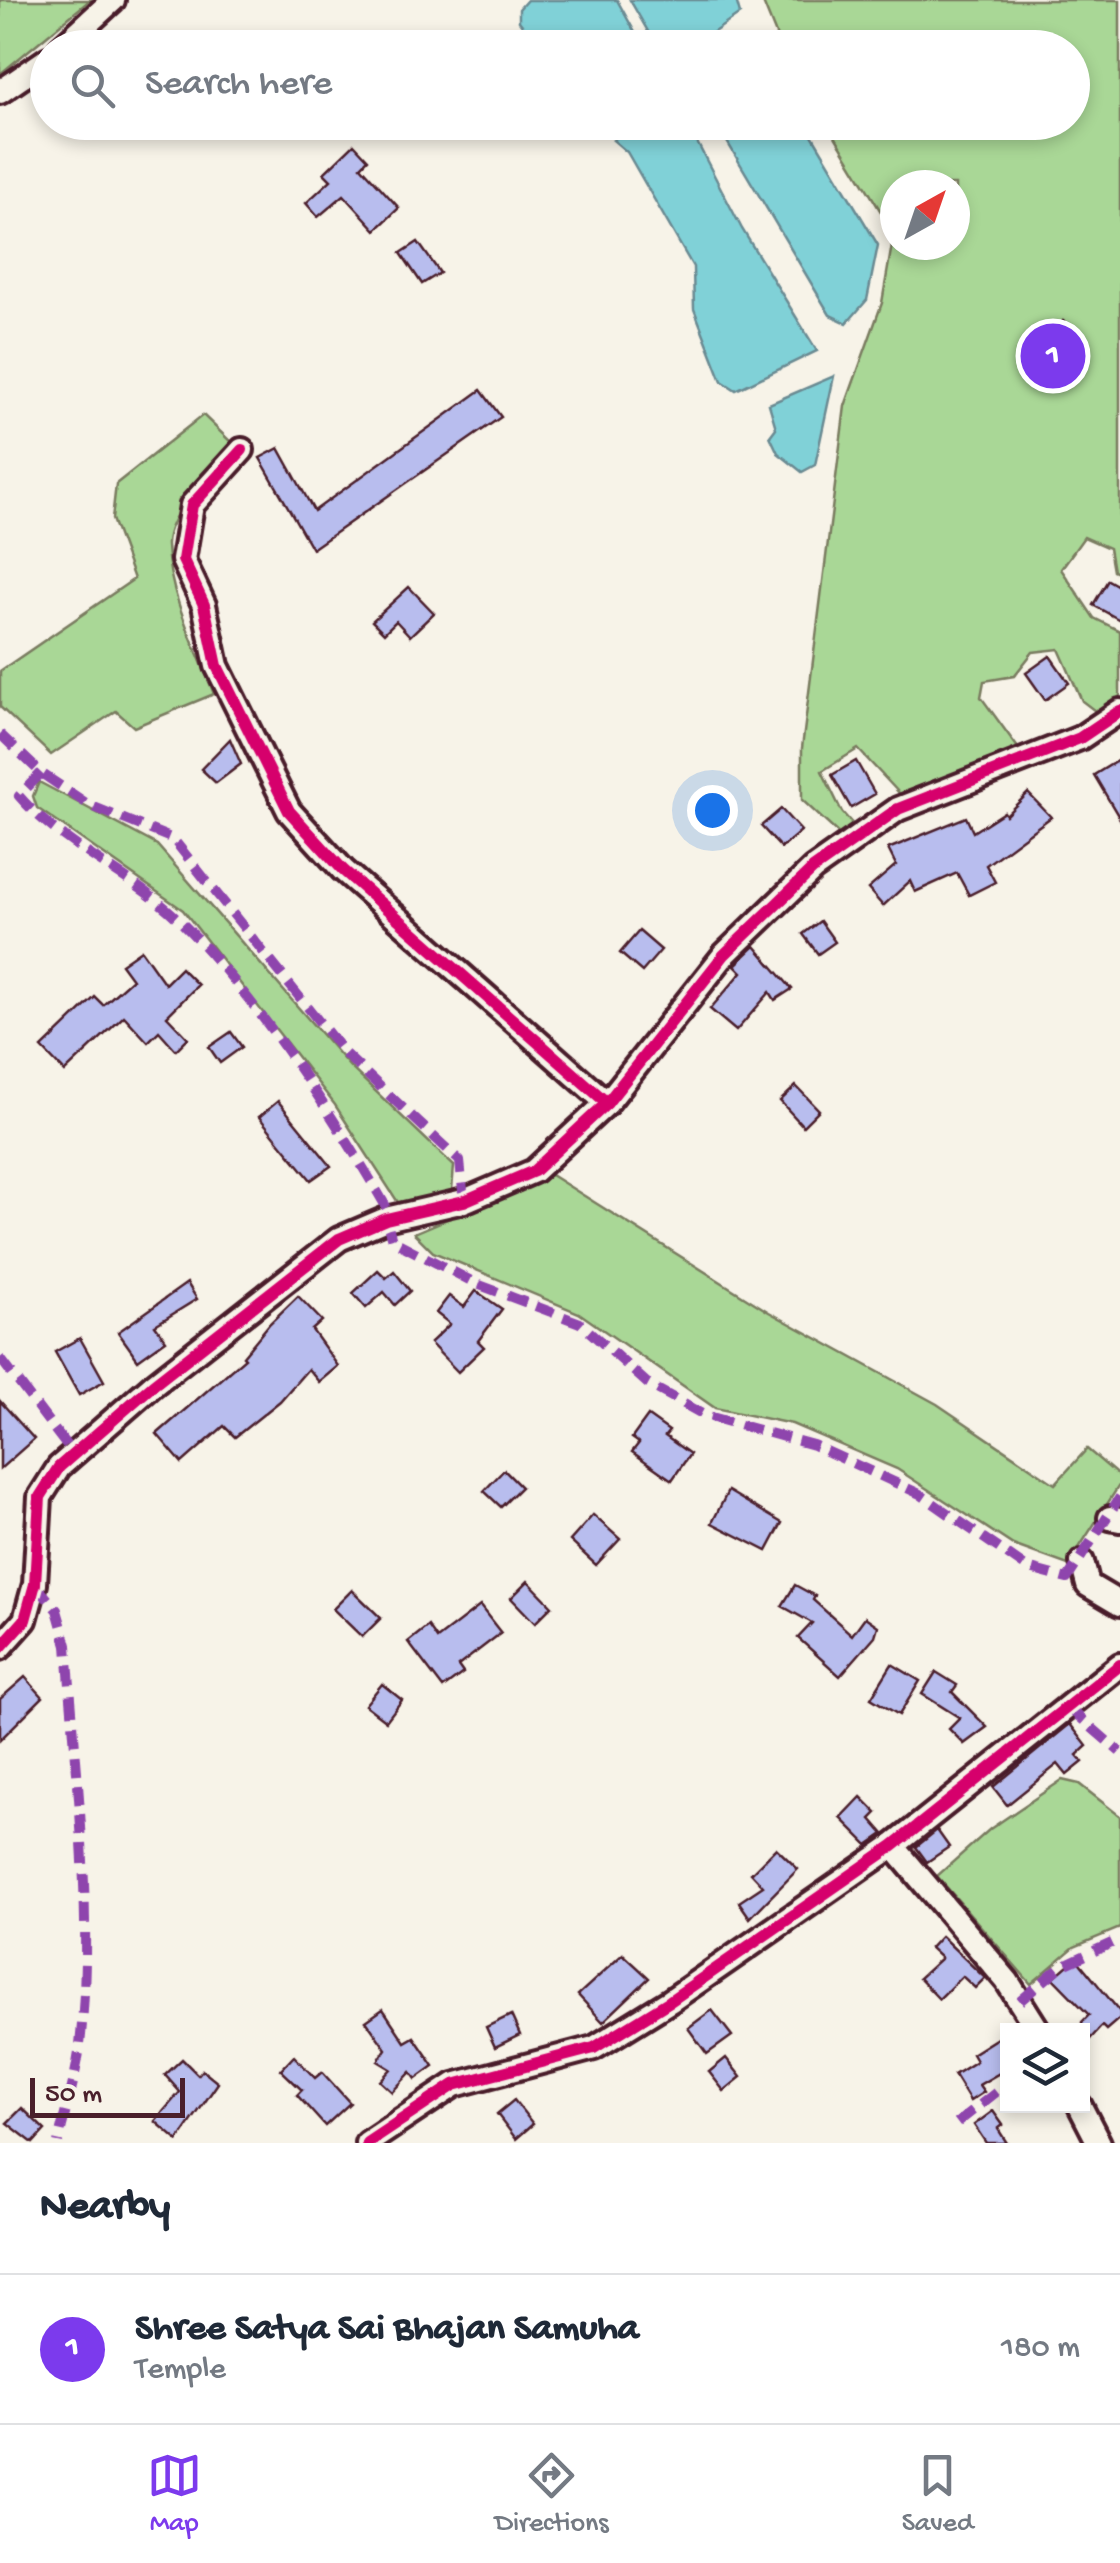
<!DOCTYPE html>
<style>
:root{--surface:#fff;--page:#f6f6f7;--text:#1f2937;--muted:#747a83;--line:#e0e1e3;--accent:#7c3aed}
body{margin:0;font-family:"Gochi Hand",sans-serif;background:var(--page);color:var(--text)}
.controls{position:absolute;right:30px;bottom:30px;display:grid;overflow:hidden;border-radius:0px;box-shadow:0 5px 15px #0003}
.controls button{width:90px;height:90px;display:grid;place-items:center;padding:0;border:0;border-bottom:2px solid var(--line);background:var(--surface);color:var(--text);font:50px sans-serif}
.compass{position:absolute;left:880px;top:170px;width:90px;height:90px;border-radius:50%;background:var(--surface);box-shadow:0 5px 15px #0003;rotate:40deg}
.scale{position:absolute;left:30px;bottom:25px;width:155px;box-sizing:border-box;padding-left:10px;border:5px solid #4a1f2b;border-top:0;font-size:28px;line-height:35px;white-space:nowrap;color:#4a1f2b;-webkit-text-stroke:8px #f7f3e8;paint-order:stroke}
.you{position:absolute;left:712px;top:810px;width:35px;height:35px;margin:-25px;border:8px solid #fff;border-radius:50%;background:#1a73e8;box-shadow:0 0 0 15px #1a73e833}
.badge{display:grid;place-items:center;width:65px;height:65px;border-radius:50%;background:var(--accent);color:#fff;font-size:32px;font-weight:700}
.pin{position:absolute;translate:-50% -50%;border:5px solid #fff;box-shadow:0 2px 10px #0006}
.list{margin:0;padding:0;list-style:none}
h2{display:flex;justify-content:space-between;align-items:center;height:130px;margin:0;padding:0 40px;font-size:42px}
h2 small{font-size:32px;font-weight:400;color:var(--muted)}
.list li{display:grid;grid-template-columns:65px 1fr auto;gap:30px;align-items:center;box-sizing:border-box;height:150px;padding:0 40px;border-top:2px solid var(--line)}
.list b{display:block;font-size:38px;white-space:nowrap}
.list p{margin:0;font-size:32px;white-space:nowrap;color:var(--muted)}
.list em{font-size:32px;font-style:normal;color:var(--muted)}
.icon{flex:none;width:55px;height:55px;fill:none;stroke:currentColor;stroke-width:2;stroke-linecap:round;stroke-linejoin:round}
.map{position:relative;flex:none;width:1120px;height:2143px;overflow:hidden}
.search{position:absolute;background:var(--surface);box-shadow:0 5px 15px #0003;left:30px;right:30px;top:30px;height:110px;display:flex;align-items:center;gap:25px;box-sizing:border-box;padding:0 35px;border-radius:55px;color:var(--muted);font-size:38px}
.sheet{height:280px;background:var(--surface)}
nav{display:flex;justify-content:space-around;align-items:center;box-sizing:border-box;height:140px;border-top:2px solid var(--line);background:var(--surface);font-size:28px;color:var(--muted)}
nav a{display:grid;justify-items:center;gap:5px}
nav .on{color:var(--accent)}
.map>svg:first-child{display:block}
.green{fill:#a9d796;stroke:#7a7b60;stroke-width:2.5;fill-rule:evenodd}
.water{fill:#80d1d7;stroke:#6a8a92;stroke-width:2.5}
.building{fill:#b8bdee;stroke:#4a1f2b;stroke-width:2.5}
.lines{fill:none;stroke-linecap:round;stroke-linejoin:round}
.minor-casing{stroke:#4a1f2b;stroke-width:30}
.minor{stroke:#f7f3e8;stroke-width:22}
.quiet{stroke:#8e44ad;stroke-width:10;stroke-dasharray:20 10;stroke-linecap:butt}
.cycleway-casing{stroke:#f7f3e8;stroke-width:19}
.cycleway{stroke:#d6006c;stroke-width:12}
</style>
<div class="map">
<svg width="1120" height="2143" viewBox="0 0 1120 2143">
<rect width="100%" height="100%" fill="#f7f3e8"/>
<filter id="ink" filterUnits="userSpaceOnUse"><feTurbulence type="fractalNoise" baseFrequency=".01" numOctaves="2"/><feDisplacementMap in="SourceGraphic" scale="20" xChannelSelector="R" yChannelSelector="G"/><feConvolveMatrix kernelMatrix="1 2 1 2 8 2 1 2 1" color-interpolation-filters="sRGB"/></filter>
<g filter="url(#ink)">
<g class="green">
<path d="M0 0H90L0 74Z"/>
<path d="M762 0H1120V574L1113 571 1109 548 1084 537 1061 569 1094 618 1120 631V696L1099 714 1082 701 1059 649 1033 652 1014 676 984 681 981 697 1021 752 935 788 900 794 858 749 822 771 842 812 856 828 843 838 802 800V748L845 406 882 303 894 233 827 123 1072 122V48L781 47ZM895 185H955V245H895Z"/>
<path d="M203 415 234 445C213 466 165 515 167 546 169 596 197 649 214 694L134 727 116 711 51 755 0 707V671L134 579 112 519 116 484Z"/>
<path d="M39 782 157 845 350 1067 454 1166 452 1190 401 1207 335 1105 183 910 37 808 33 796Z"/>
<path d="M551 1175 769 1312 937 1404 1055 1484 1087 1449 1120 1477V1484L1068 1565 1013 1545 897 1469 792 1424 715 1408 579 1313 433 1252 414 1233Z"/>
<path d="M1062 1780 1079 1784 1120 1816V1928L1074 1947 1031 1984 937 1876 990 1829Z"/>
</g>
<g class="water">
<path d="M527 0H617L643 47H539L519 21V9Z"/>
<path d="M630 0H736L740 14 692 47H657Z"/>
<path d="M637 123H687L742 229 817 351 736 390 722 381 694 309 693 267 627 152 613 140Z"/>
<path d="M716 123H805L878 245 867 300 847 323 830 315Z"/>
<path d="M834 376 815 465 802 472 778 453 770 436 776 428 769 404Z"/>
</g>
<g class="building">
<path d="M354 144 368 159 361 166 399 208 376 230 344 195 318 217 306 203 331 180 324 173Z"/>
<path d="M418 242 440 273 422 284 401 253Z"/>
<path d="M1063 321 1081 335 1067 353 1074 358 1060 376 1032 355Z"/>
<path d="M481 390 501 417 312 549 260 458 279 448 314 511Z"/>
<path d="M1108 580 1120 587V620L1093 605Z"/>
<path d="M409 587 434 613 410 636 396 621 384 633 372 621Z"/>
<path d="M1050 656 1069 683 1045 700 1026 673Z"/>
<path d="M230 739 241 764 216 783 201 769Z"/>
<path d="M1120 759V819L1094 775Z"/>
<path d="M856 761 875 794 851 808 832 775Z"/>
<path d="M1028 793 1051 817 986 865 995 882 969 895 957 873 915 892 910 881 883 906 868 889 896 865 888 849 966 817 973 832 1004 812 1006 815Z"/>
<path d="M781 809 801 831 781 848 761 826Z"/>
<path d="M820 921 835 942 818 954 803 934Z"/>
<path d="M639 931 661 950 642 972 620 953Z"/>
<path d="M755 946 792 989 775 1000 770 992 736 1031 710 1009 742 972 735 965Z"/>
<path d="M141 950 165 984 181 968 198 985 167 1016 188 1038 176 1050 159 1031 148 1042 124 1016 65 1072 42 1048 95 997 103 1005 132 979 121 964Z"/>
<path d="M231 1032 242 1047 220 1063 209 1047Z"/>
<path d="M796 1086 819 1110 803 1126 780 1101Z"/>
<path d="M278 1101 331 1166 311 1180 259 1117Z"/>
<path d="M378 1270 386 1278 394 1271 410 1291 395 1305 384 1292 366 1308 353 1293Z"/>
<path d="M187 1283 197 1299 155 1325 166 1340 138 1360 118 1332Z"/>
<path d="M476 1291 502 1309 478 1341 484 1347 458 1372 430 1343 450 1324 436 1313 449 1296 464 1307Z"/>
<path d="M298 1296 322 1321 312 1330 338 1366 319 1382 308 1369 280 1401 235 1437 224 1426 182 1463 157 1434 245 1358 243 1356 270 1323Z"/>
<path d="M80 1338 104 1381 79 1395 55 1352Z"/>
<path d="M0 1401 34 1439 0 1469Z"/>
<path d="M648 1416 669 1431 665 1436 690 1454 672 1480 632 1452 639 1443 632 1438Z"/>
<path d="M504 1470 521 1487 501 1507 484 1491Z"/>
<path d="M728 1491 782 1523 767 1551 712 1523Z"/>
<path d="M593 1515 620 1539 596 1565 570 1541Z"/>
<path d="M528 1581 552 1606 535 1623 511 1598Z"/>
<path d="M795 1585 815 1596 813 1600 852 1635 865 1617 878 1626 875 1636 840 1676 798 1638 812 1623 782 1606Z"/>
<path d="M352 1590 381 1618 362 1637 333 1609Z"/>
<path d="M480 1606 501 1633 458 1666 463 1673 443 1688 408 1642 428 1626 437 1639Z"/>
<path d="M892 1664 920 1681 899 1715 871 1698Z"/>
<path d="M936 1672 957 1685 952 1692 987 1727 964 1744 949 1729 960 1718 922 1694Z"/>
<path d="M25 1677 43 1697 0 1740V1699Z"/>
<path d="M382 1684 402 1700 386 1721 365 1705Z"/>
<path d="M1070 1724 1087 1746 1077 1755 1083 1762 1067 1775 1058 1764 1007 1805 993 1787Z"/>
<path d="M861 1797 877 1813 871 1819 884 1834 868 1845 841 1818Z"/>
<path d="M937 1830 949 1847 927 1862 916 1847Z"/>
<path d="M776 1848 798 1869 750 1918 739 1902 763 1886 751 1873Z"/>
<path d="M941 1936 985 1978 975 1988 962 1976 939 1999 919 1978 941 1958 930 1948Z"/>
<path d="M623 1954 649 1978 603 2022 578 1995Z"/>
<path d="M1076 1958 1120 2012V2018L1106 2030 1102 2026 1082 2048V2022L1089 2015 1053 1978Z"/>
<path d="M383 2009 405 2042 414 2037 434 2066 416 2079 411 2072 392 2092 380 2081 391 2069 378 2061 386 2049 366 2021Z"/>
<path d="M712 2010 732 2036 707 2054 688 2028Z"/>
<path d="M511 2015 520 2035 495 2047 486 2027Z"/>
<path d="M1002 2035 1008 2045V2068L979 2085 984 2092 970 2101 954 2075 976 2061 972 2054Z"/>
<path d="M294 2056 315 2078 322 2072 350 2103 325 2126 297 2095 302 2090 281 2070Z"/>
<path d="M726 2058 741 2077 724 2091 709 2072Z"/>
<path d="M182 2059 198 2075 202 2070 218 2083 178 2141 155 2121 180 2092 165 2075Z"/>
<path d="M514 2100 533 2124 516 2139 497 2114Z"/>
<path d="M22 2108 45 2130 33 2143 7 2123Z"/>
<path d="M993 2111 1003 2125 998 2129 1007 2143H986L974 2125Z"/>
</g>
<g class="lines">
<defs>
<g id="minor">
<path d="M61 48 113 0"/>
<path d="M0 92 48 59"/>
<path d="M242 450 192 505 183 560 204 605 217 666 289 811 343 870 607 1103"/>
<path d="M1110 1518 1120 1520"/>
<path d="M1082 1562 1088 1585 1120 1604"/>
<path d="M0 1648 25 1620 35 1584 40 1497 59 1467 153 1385 339 1239 386 1219 464 1201 534 1171 607 1103 724 955 813 869 898 809 1080 738 1120 711"/>
<path d="M893 1846 1007 1981 1038 2030"/>
<path d="M1080 2106 1099 2143"/>
<path d="M367 2143 454 2085 594 2048 670 2001 893 1846 1120 1665"/>
</g>
</defs>
<use href="#minor" class="minor-casing"/>
<use href="#minor" class="minor"/>
<g class="quiet">
<path d="M0 734 41 773 89 805 173 839 345 1054 460 1161 464 1201"/>
<path d="M41 773 19 796C65 849 133 874 182 923 258 998 339 1124 392 1217"/>
<path d="M386 1219 392 1240 477 1284 580 1323 648 1384 704 1415 813 1445 920 1494 1027 1568 1067 1579 1120 1497"/>
<path d="M0 1358 73 1454"/>
<path d="M35 1584 57 1610 67 1645C76 1777 94 1913 80 2045 76 2078 65 2111 58 2143"/>
<path d="M1069 1708 1120 1752"/>
<path d="M1020 2001 1060 1967 1120 1939"/>
<path d="M957 2123 1008 2083"/>
</g>
<defs>
<g id="cycleway">
<path d="M242 450 192 505 183 560 204 605 217 666 289 811 343 870 607 1103"/>
<path d="M0 1648 25 1620 35 1584 40 1497 59 1467 153 1385 339 1239 386 1219 464 1201 534 1171 607 1103 724 955 813 869 898 809 1080 738 1120 711"/>
<path d="M367 2143 454 2085 594 2048 670 2001 893 1846 1120 1665"/>
</g>
</defs>
<use href="#cycleway" class="cycleway-casing"/>
<use href="#cycleway" class="cycleway"/>
</g>
</g>
</svg>
<div class="controls">
<button><svg class="icon" aria-label="layers" viewBox="0 0 24 24"><path d="M12 4l9 5-9 5-9-5zM3 14l9 5 9-5"/></svg></button>
</div>
<svg class="compass" viewBox="-18 -18 36 36"><path d="M0-13l5 13h-10z" fill="#e53935"/><path d="M0 13l5-13h-10z" fill="#747a83"/></svg>
<div class="scale">50 m</div>
<div class="you"></div>
<div class="pin badge" style="left:1053px;top:356px">1</div>
<div class="search"><svg class="icon" aria-label="search" viewBox="0 0 24 24"><circle cx="10" cy="10" r="6"/><path d="M15 15l6 6"/></svg>Search here</div>
</div>
<section class="sheet">
<h2>Nearby<small></small></h2>
<ul class="list">
<li><span class="badge">1</span><div><b>Shree Satya Sai Bhajan Samuha</b><p>Temple</p></div><em>180 m</em></li>
</ul>
</section>
<nav>
<a class="on"><svg class="icon" aria-label="map" viewBox="0 0 24 24"><path d="M3 6l6-2 6 2 6-2v14l-6 2-6-2-6 2zM9 4v14M15 6v14"/></svg>Map</a>
<a><svg class="icon" aria-label="directions" viewBox="0 0 24 24"><path d="M12 3l9 9-9 9-9-9zM9 14v-3h6M13 9l2 2-2 2"/></svg>Directions</a>
<a><svg class="icon" aria-label="saved" viewBox="0 0 24 24"><path d="M7 4h10v16l-5-4-5 4z"/></svg>Saved</a>
</nav>
